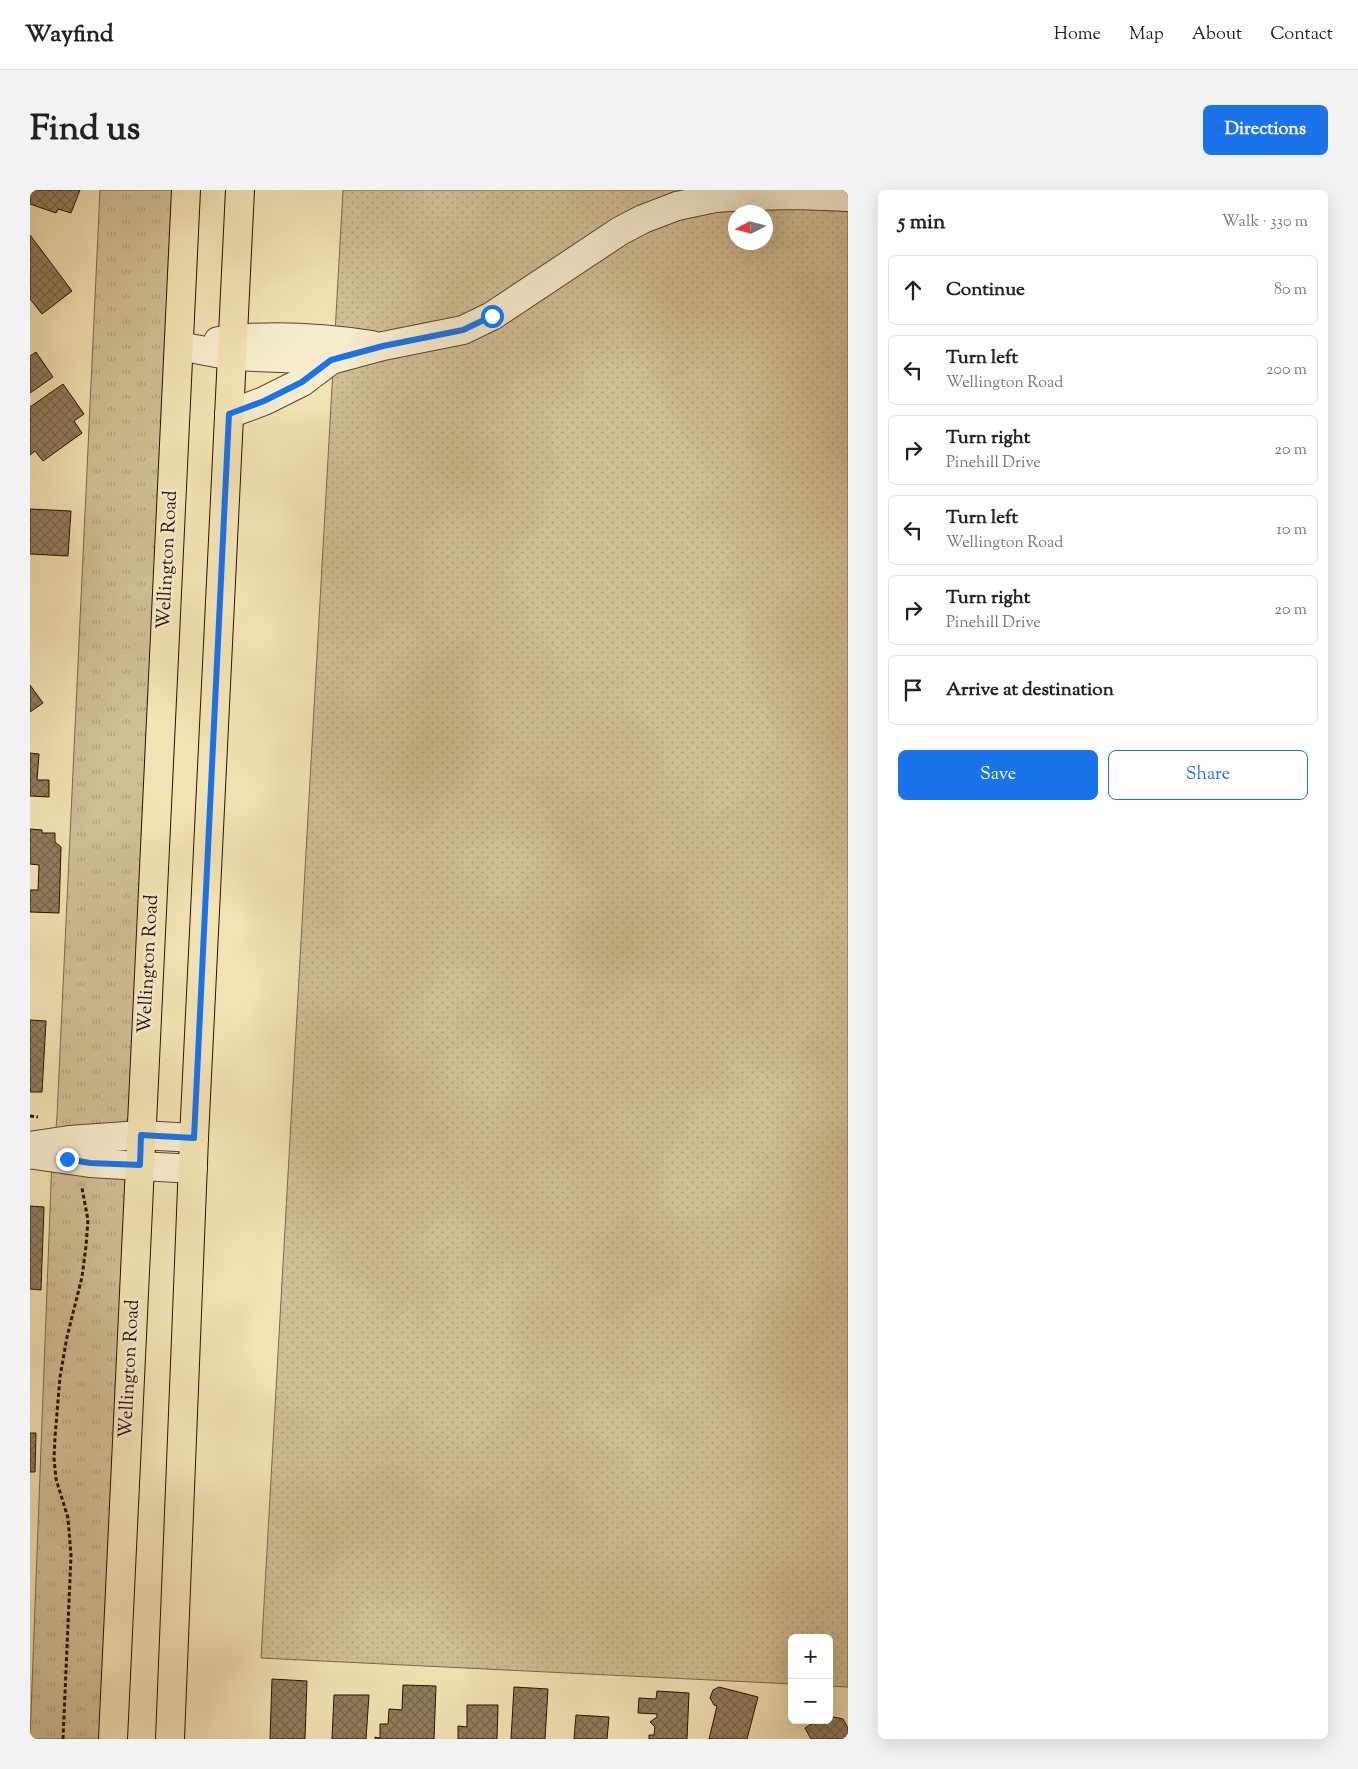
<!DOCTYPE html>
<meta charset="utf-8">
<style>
:root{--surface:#fff;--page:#f2f2f2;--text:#222;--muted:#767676;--line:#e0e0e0;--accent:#1a73e8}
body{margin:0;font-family:"Sorts Mill Goudy",serif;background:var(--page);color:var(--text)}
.controls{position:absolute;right:15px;bottom:15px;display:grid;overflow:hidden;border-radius:8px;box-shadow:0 5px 20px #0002}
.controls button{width:45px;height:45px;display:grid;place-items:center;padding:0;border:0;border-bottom:1px solid var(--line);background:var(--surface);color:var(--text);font:25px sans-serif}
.compass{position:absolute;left:698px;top:15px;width:45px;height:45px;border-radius:50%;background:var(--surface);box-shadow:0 5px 20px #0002;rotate:264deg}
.stop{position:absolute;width:15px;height:15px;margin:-11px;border:4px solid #1a73e8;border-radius:50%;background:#fff}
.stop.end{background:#1a73e8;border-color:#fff;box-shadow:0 1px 5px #0008}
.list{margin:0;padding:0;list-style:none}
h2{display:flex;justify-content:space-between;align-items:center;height:65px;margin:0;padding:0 20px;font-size:21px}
h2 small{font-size:16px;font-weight:400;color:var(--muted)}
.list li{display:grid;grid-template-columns:32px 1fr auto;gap:15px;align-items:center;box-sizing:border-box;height:70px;margin:0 10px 10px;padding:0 10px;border:1px solid var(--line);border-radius:8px}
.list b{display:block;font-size:19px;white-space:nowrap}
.list p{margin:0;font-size:16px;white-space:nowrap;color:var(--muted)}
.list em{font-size:16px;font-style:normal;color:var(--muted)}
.actions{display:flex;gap:10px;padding:15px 20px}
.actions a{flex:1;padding:11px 0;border:1px solid var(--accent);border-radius:8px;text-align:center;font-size:18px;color:var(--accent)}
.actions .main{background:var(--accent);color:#fff}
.icon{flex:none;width:28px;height:28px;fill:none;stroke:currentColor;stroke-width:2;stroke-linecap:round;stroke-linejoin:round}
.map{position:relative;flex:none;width:818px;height:1549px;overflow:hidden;border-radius:8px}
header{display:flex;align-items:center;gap:30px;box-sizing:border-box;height:70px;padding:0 25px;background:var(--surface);border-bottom:1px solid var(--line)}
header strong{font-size:24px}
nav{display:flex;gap:28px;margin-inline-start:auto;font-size:18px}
.intro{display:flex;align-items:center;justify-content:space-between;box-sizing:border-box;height:120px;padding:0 30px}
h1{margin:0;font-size:35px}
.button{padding:12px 22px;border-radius:8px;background:var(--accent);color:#fff;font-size:18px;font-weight:700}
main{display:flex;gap:30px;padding:0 30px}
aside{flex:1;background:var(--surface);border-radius:8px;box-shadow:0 5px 20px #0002}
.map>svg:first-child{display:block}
.grass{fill:url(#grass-dots);stroke:#7d674a;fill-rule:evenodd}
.park{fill:url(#park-tufts);stroke:#7d674a}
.building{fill:url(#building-cross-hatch);stroke:#291000}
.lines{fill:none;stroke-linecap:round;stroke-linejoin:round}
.minor-casing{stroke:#5c442d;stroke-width:30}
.major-casing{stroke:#291000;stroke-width:30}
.path{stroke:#291000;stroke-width:3;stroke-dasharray:4 2.5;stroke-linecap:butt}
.minor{stroke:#f7ecce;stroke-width:28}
.major{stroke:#f3e2b3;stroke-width:28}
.route{stroke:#1a73e8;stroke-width:6}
.labels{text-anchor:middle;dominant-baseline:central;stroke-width:5;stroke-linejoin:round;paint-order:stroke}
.street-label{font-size:19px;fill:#291000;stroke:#f7ecce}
</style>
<header>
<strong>Wayfind</strong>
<nav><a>Home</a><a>Map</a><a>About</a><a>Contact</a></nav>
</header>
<div class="intro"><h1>Find us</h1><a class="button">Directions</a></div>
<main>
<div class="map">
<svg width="818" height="1549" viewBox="0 0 818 1549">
<defs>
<pattern id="grass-dots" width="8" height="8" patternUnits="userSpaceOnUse" patternTransform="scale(1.25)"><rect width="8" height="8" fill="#d1be95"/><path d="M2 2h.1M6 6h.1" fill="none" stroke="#b3a27f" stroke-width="1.8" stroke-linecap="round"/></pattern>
<pattern id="park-tufts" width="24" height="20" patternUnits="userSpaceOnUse" patternTransform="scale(1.25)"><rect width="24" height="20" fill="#d1be95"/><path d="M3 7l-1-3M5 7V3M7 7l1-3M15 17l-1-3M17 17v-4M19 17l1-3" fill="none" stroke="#b3a27f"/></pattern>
<pattern id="building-cross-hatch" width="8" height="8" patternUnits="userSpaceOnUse" patternTransform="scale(1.25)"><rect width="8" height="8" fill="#927d5d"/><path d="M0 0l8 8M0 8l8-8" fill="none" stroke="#77654a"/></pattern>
</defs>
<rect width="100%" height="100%" fill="#f3e2b3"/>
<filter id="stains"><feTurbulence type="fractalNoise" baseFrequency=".004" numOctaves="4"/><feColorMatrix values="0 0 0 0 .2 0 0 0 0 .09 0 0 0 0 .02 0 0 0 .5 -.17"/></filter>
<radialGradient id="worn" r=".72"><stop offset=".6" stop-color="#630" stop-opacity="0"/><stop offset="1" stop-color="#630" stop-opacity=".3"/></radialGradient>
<path class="grass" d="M313 0H818V1497L799 1496V1448H762V1494L231 1468ZM706 22H736V52H706Z"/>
<g class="park">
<path d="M70 0H156L111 945 24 962 27 926Z"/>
<path d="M22 967 110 975 83 1549H0Z"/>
</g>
<g class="building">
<path d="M0 0H50L41 23 28 19 26 23 0 14Z"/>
<path d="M0 45 42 101 12 124 0 109Z"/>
<path d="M6 162 23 187 0 203V166Z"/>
<path d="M33 194 54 224 44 231 52 243 13 271 5 261 0 265V217Z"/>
<path d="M0 319 41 321 38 366 0 364Z"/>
<path d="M0 495 13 513 0 522Z"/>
<path d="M0 563 9 564 7 590H19V607L0 606Z"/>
<path d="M0 639 12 640V643H25V652L31 657 29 723 0 722V700H8L9 675 0 674Z"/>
<path d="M0 830 16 831 12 902H0Z"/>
<path d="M0 1016 14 1017 11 1100 0 1099Z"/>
<path d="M0 1243H6L5 1282H0Z"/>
<path d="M242 1489 277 1491 275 1549H240Z"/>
<path d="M373 1495 406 1496 404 1549H345V1547L350 1548V1534H358L359 1519 372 1520Z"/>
<path d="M484 1497 518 1499 515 1549H481Z"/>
<path d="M689 1497 728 1507 717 1549H679L687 1516 684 1515 680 1508 683 1500Z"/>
<path d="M627 1501 659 1503 657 1549H619V1545H624L625 1537 620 1532 627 1527V1524L608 1523 609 1508 626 1509Z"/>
<path d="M304 1505H339L336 1549H302Z"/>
<path d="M437 1515H468L467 1549H428V1536L437 1537Z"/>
<path d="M546 1525 579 1527 577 1549H544Z"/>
<path d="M799 1526 813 1529 818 1538V1546L813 1549H781L775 1538 788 1530H799Z"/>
</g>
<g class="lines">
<defs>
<g id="minor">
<path d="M188 151C239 144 290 147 342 155"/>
<path d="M149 156 202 166 301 170 353 156 433 140 462 126 590 41 613 29 647 16 685 8 715 6 767 5 818 7"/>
<path d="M199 224 234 211 272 192 301 170"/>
<path d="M0 956 39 950 111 945 164 948"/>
<path d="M4 965 60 973 163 979"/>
</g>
<g id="major">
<path d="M83 1549 156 0"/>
<path d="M140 1549 164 948 210 0"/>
</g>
</defs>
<use href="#minor" class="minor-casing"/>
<use href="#major" class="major-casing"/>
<g class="path">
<path d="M0 926 8 927"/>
<path d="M33 1549 41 1366 38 1328 26 1289 24 1268 25 1247 30 1187 37 1147 52 1087 56 1056 58 1030 52 998"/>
</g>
<use href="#minor" class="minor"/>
<use href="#major" class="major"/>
</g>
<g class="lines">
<path class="route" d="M37 969 60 973 110 975 111 945 164 948 199 224 234 211 272 192 301 170 353 156 433 140 462 126"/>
</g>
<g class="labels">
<g class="street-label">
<text transform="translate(138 370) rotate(-87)">Wellington Road</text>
<text transform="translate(119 774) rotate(-87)">Wellington Road</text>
<text transform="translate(100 1179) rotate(-87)">Wellington Road</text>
</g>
</g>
<rect width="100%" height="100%" filter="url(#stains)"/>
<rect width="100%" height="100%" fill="url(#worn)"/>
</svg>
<div class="controls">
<button>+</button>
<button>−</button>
</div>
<svg class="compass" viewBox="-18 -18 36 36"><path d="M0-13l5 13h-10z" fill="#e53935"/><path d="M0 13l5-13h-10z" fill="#767676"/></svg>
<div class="stop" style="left:462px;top:126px"></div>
<div class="stop end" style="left:37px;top:969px"></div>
</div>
<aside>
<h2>5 min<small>Walk · 330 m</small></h2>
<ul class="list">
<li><svg class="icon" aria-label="ahead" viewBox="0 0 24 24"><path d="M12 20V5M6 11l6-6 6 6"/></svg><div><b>Continue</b></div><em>80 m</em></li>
<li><svg class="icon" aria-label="left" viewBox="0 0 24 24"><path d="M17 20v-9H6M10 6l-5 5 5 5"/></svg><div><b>Turn left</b><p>Wellington Road</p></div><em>200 m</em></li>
<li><svg class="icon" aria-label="right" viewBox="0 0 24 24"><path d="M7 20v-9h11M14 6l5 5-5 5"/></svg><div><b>Turn right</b><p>Pinehill Drive</p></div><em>20 m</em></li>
<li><svg class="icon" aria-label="left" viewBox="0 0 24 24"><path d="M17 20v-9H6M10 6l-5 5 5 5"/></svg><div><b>Turn left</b><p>Wellington Road</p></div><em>10 m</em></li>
<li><svg class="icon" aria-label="right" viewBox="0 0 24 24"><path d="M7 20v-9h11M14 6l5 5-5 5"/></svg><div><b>Turn right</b><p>Pinehill Drive</p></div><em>20 m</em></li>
<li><svg class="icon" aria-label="arrive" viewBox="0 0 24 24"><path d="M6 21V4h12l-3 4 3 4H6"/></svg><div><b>Arrive at destination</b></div></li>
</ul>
<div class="actions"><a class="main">Save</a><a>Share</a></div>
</aside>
</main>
